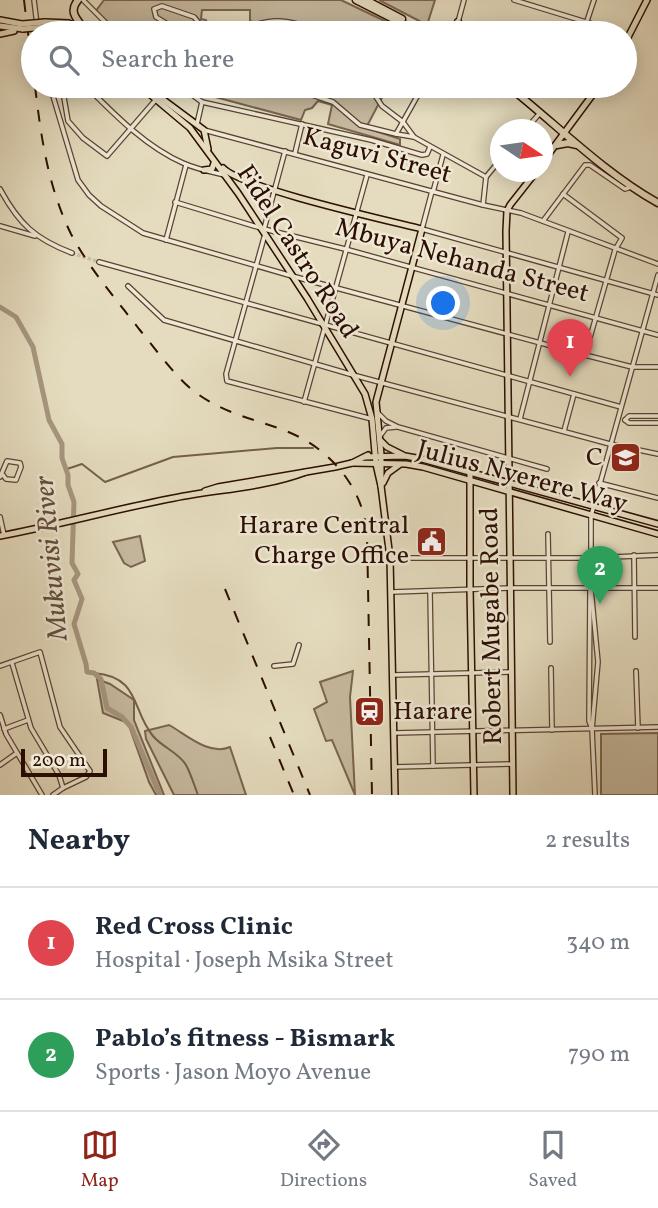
<!DOCTYPE html>
<meta charset="utf-8">
<style>
:root{--surface:#fff;--page:#f2f2f3;--text:#1f2937;--muted:#747a83;--line:#e0e1e3;--accent:#8f2418}
body{margin:0;font-family:Vollkorn,serif;background:var(--page);color:var(--text)}
.compass{position:absolute;left:490px;top:119px;width:63px;height:63px;border-radius:50%;background:var(--surface);box-shadow:0 4px 18px #0003;rotate:103deg}
.scale{position:absolute;left:21px;bottom:18px;width:86px;box-sizing:border-box;padding-left:7px;border:4px solid #2c0e02;border-top:0;font-size:19px;line-height:24px;white-space:nowrap;color:#2c0e02;-webkit-text-stroke:5px #eee8d5;paint-order:stroke}
.you{position:absolute;left:444px;top:304px;width:24px;height:24px;margin:-18px;border:5px solid #fff;border-radius:50%;background:#1a73e8;box-shadow:0 0 0 10px #1a73e833}
.badge{display:grid;place-items:center;width:46px;height:46px;border-radius:50%;background:var(--accent);color:#fff;font-size:23px;font-weight:700}
.pin{position:absolute;translate:-50% -58px;filter:drop-shadow(0 2px 4px #0008)}
.pin::after{content:'';position:absolute;top:37px;width:24px;height:21px;background:inherit;clip-path:polygon(0 0,100% 0,50% 100%)}
.list{margin:0;padding:0;list-style:none}
h2{display:flex;justify-content:space-between;align-items:center;height:91px;margin:0;padding:0 28px;font-size:30px}
h2 small{font-size:23px;font-weight:400;color:var(--muted)}
.list li{display:grid;grid-template-columns:46px 1fr auto;gap:21px;align-items:center;box-sizing:border-box;height:112px;padding:0 28px;border-top:2px solid var(--line)}
.list b{display:block;font-size:26px;white-space:nowrap}
.list p{margin:0;font-size:23px;white-space:nowrap;color:var(--muted)}
.list em{font-size:23px;font-style:normal;color:var(--muted)}
.icon{flex:none;width:38px;height:38px;fill:none;stroke:currentColor;stroke-width:2;stroke-linecap:round;stroke-linejoin:round}
.map{position:relative;flex:none;width:658px;height:795px;overflow:hidden}
.search{position:absolute;background:var(--surface);box-shadow:0 4px 18px #0003;left:21px;right:21px;top:21px;height:77px;display:flex;align-items:center;gap:18px;box-sizing:border-box;padding:0 24px;border-radius:38px;color:var(--muted);font-size:26px}
.sheet{height:315px;background:var(--surface)}
nav{display:flex;justify-content:space-around;align-items:center;box-sizing:border-box;height:98px;border-top:2px solid var(--line);background:var(--surface);font-size:19px;color:var(--muted)}
nav a{display:grid;justify-items:center;gap:4px}
nav .on{color:var(--accent)}
.map>svg:first-child{display:block}
.green{fill:#c6b99f;stroke:#796450;stroke-width:2}
.lines{fill:none;stroke-linecap:round;stroke-linejoin:round}
.stream{stroke:#75604d;stroke-width:2}
.river{stroke:#a6967f;stroke-width:5}
.minor-tunnel{stroke:#c9bda3;stroke-width:3.5;stroke-dasharray:3.5 2;stroke-linecap:butt}
.minor-casing{stroke:#5a4231;stroke-width:6}
.major-casing{stroke:#2c0e02;stroke-width:8}
.highway-casing{stroke:#2c0e02;stroke-width:9}
.minor{stroke:#eee8d5;stroke-width:3.5}
.major{stroke:#e5dcbf;stroke-width:5}
.highway{stroke:#e5dcbf;stroke-width:6}
.rail{stroke:#2c0e02;stroke-width:2;stroke-dasharray:12 12;stroke-linecap:butt}
.major-bridge-casing{stroke:#2c0e02;stroke-width:8;stroke-linecap:butt}
.major-bridge{stroke:#e5dcbf;stroke-width:5}
.labels{text-anchor:middle;dominant-baseline:central;stroke-width:5;stroke-linejoin:round;paint-order:stroke}
.street-label{font-size:26px;fill:#2c0e02;stroke:#eee8d5}
.poi-label{font-size:26px;fill:#2c0e02;stroke:#eee8d5;text-anchor:end}
.water-label{font-size:28px;font-style:italic;fill:#634b3a;stroke:#eee8d5}
</style>
<div class="map">
<svg width="658" height="795" viewBox="0 0 658 795">
<rect width="100%" height="100%" fill="#e5dcbf"/>
<filter id="stains"><feTurbulence type="fractalNoise" baseFrequency=".00286" numOctaves="4"/><feColorMatrix values="0 0 0 0 .2 0 0 0 0 .09 0 0 0 0 .02 0 0 0 .5 -.17"/></filter>
<radialGradient id="worn" r=".72"><stop offset=".6" stop-color="#630" stop-opacity="0"/><stop offset="1" stop-color="#630" stop-opacity=".3"/></radialGradient>
<g class="green">
<path d="M104 0H341L410 33H279L278 30 250 21V10H202L201 19 206 20 210 32 213 33H121L95 12Z"/>
<path d="M379 0H435L427 25Z"/>
<path d="M187 86H388L366 128 400 139V145L328 124 332 105 318 101 312 108 305 110 301 120 193 91Z"/>
<path d="M140 536 145 561 131 567 124 563 113 542Z"/>
<path d="M353 671 350 697 355 795 332 740 326 741 314 709 327 702 320 682Z"/>
<path d="M97 679 110 684 134 700V720L164 795H156L149 782 128 723 103 713Z"/>
<path d="M169 725C187 735 209 756 230 747L246 795H174L146 739 145 731Z"/>
<path d="M658 733V795H601V734Z"/>
</g>
<g class="lines">
<g class="stream">
<path d="M67 469 82 464 105 482 173 457 277 448H313"/>
<path d="M94 673C141 677 131 710 153 736 162 747 179 753 186 765 191 774 194 785 198 795"/>
</g>
<path class="river" d="M0 307 16 317 33 347 49 420 62 444V458L68 475V485L74 502 72 563 78 574 74 580 82 599 74 624 86 664 87 672 94 673 101 679 107 708 122 717 131 727 160 795"/>
<path class="minor-tunnel" d="M72 253 99 262"/>
<defs>
<g id="minor">
<path d="M34 0 38 33"/>
<path d="M83 0 116 33"/>
<path d="M514 0 622 33"/>
<path d="M587 21 594 0"/>
<path d="M182 33 156 17 154 9 162 6 194 17 207 33"/>
<path d="M234 33C268 17 287 17 321 33"/>
<path d="M452 33 458 22 464 0"/>
<path d="M50 86 78 180 89 195 101 206 143 233 292 276 585 355 632 367H658"/>
<path d="M62 86 68 121 83 138 107 156 159 96"/>
<path d="M86 86C114 114 146 147 183 163 196 169 211 172 225 175"/>
<path d="M180 86 202 102 371 140 422 155 427 154 430 147"/>
<path d="M285 86 333 102 360 125 396 134 423 86"/>
<path d="M369 86 382 106 403 122 414 137 486 177 483 205"/>
<path d="M197 124 202 102"/>
<path d="M204 130 483 205 521 213 658 264"/>
<path d="M525 130 540 113"/>
<path d="M396 134 414 137"/>
<path d="M295 153 302 124"/>
<path d="M486 177 500 160"/>
<path d="M0 189C19 224 35 239 72 253"/>
<path d="M432 191 422 229 658 295"/>
<path d="M433 192 443 155"/>
<path d="M563 194 622 238 615 250 585 355"/>
<path d="M175 202 264 229 345 249 658 335"/>
<path d="M543 221 585 165H590L625 189 631 187"/>
<path d="M0 226 35 236"/>
<path d="M264 229 285 151"/>
<path d="M265 234 226 374 227 381 372 419"/>
<path d="M166 240 186 165"/>
<path d="M99 262 621 407"/>
<path d="M128 286 164 320 353 375 610 444 658 454"/>
<path d="M304 402 367 175"/>
<path d="M378 413 386 421 398 427 547 469"/>
<path d="M520 419 568 232"/>
<path d="M625 420 629 416H658"/>
<path d="M625 420 629 423H658"/>
<path d="M564 431 574 394"/>
<path d="M380 436 386 428 396 427"/>
<path d="M0 477 7 461 20 463 21 467 16 480 6 479 3 475"/>
<path d="M599 483 658 498"/>
<path d="M0 517 4 535"/>
<path d="M548 534 550 642"/>
<path d="M634 555 635 637"/>
<path d="M391 558H591L658 555"/>
<path d="M590 591 589 721 592 729"/>
<path d="M392 592 511 588H658"/>
<path d="M430 592 433 766"/>
<path d="M12 663 31 728 59 775 63 788 53 795"/>
<path d="M0 666 40 652 60 727 90 771 86 777 63 788"/>
<path d="M274 666 293 664 299 645"/>
<path d="M551 668 552 730"/>
<path d="M636 671 638 728"/>
<path d="M393 675 512 672"/>
<path d="M0 715 6 734 42 795"/>
<path d="M4 729 28 720"/>
<path d="M394 733 658 727"/>
<path d="M0 765 17 753"/>
<path d="M394 767 513 764"/>
<path d="M595 795 592 729 598 662 591 589V516L658 275"/>
</g>
<g id="major">
<path d="M0 20 22 24"/>
<path d="M45 22 69 23 90 33"/>
<path d="M0 26 23 29"/>
<path d="M46 27H62L80 33"/>
<path d="M0 34 14 31"/>
<path d="M625 43 647 0"/>
<path d="M140 86 190 128 238 193 307 298 365 394 372 419 376 464 381 486 390 558 395 795"/>
<path d="M161 98 204 130 208 149"/>
<path d="M542 163 599 86"/>
<path d="M223 168C242 188 386 220 422 229L376 402 381 455V486"/>
<path d="M204 170 212 169 214 163"/>
<path d="M380 440 387 447 403 455"/>
<path d="M365 457 405 456 422 459 658 524"/>
<path d="M352 463 406 464 423 467 658 534"/>
<path d="M470 473V589L474 795"/>
<path d="M383 483 388 473 399 465"/>
<path d="M205 491 218 487 335 467 352 463 368 455"/>
<path d="M0 536C58 525 116 509 174 498 218 489 264 488 306 472"/>
<path d="M513 795 506 231 507 211 510 205 536 172"/>
</g>
<g id="highway">
<path d="M78 0C68 12 77 19 85 30"/>
<path d="M356 0 421 33"/>
<path d="M366 0 402 19"/>
<path d="M458 22 460 33"/>
<path d="M508 86C557 125 603 172 658 203"/>
<path d="M557 145 568 143 577 145"/>
</g>
</defs>
<use href="#minor" class="minor-casing"/>
<use href="#major" class="major-casing"/>
<use href="#highway" class="highway-casing"/>
<use href="#minor" class="minor"/>
<use href="#major" class="major"/>
<use href="#highway" class="highway"/>
<g class="rail">
<path d="M24 0 33 75"/>
<path d="M35 86C41 137 48 187 71 234 89 268 115 298 139 329 155 348 175 377 195 392 247 431 300 416 345 476 358 494 365 512 367 534L372 795"/>
<path d="M225 589 310 795"/>
<path d="M270 737 294 795"/>
</g>
<defs>
<g id="major-bridge">
<path d="M22 24 45 22"/>
<path d="M23 29 46 27"/>
</g>
</defs>
<use href="#major-bridge" class="major-bridge-casing"/>
<use href="#major-bridge" class="major-bridge"/>
</g>
<defs>
<symbol id="university-square" viewBox="-11 -11 22 22"><rect x="-9" y="-9" width="18" height="18" rx="4" fill="#8f2418" stroke="#eee8d5"/><path d="M0-5L7-2L0 1L-7-2ZM-4 1L0 2.5L4 1V4Q0 6-4 4Z" fill="#fff"/></symbol>
<symbol id="civic-square" viewBox="-11 -11 22 22"><rect x="-9" y="-9" width="18" height="18" rx="4" fill="#8f2418" stroke="#eee8d5"/><path d="M-.6-6.5H3V-4.5H.6V-3L4-1V1h2V6H-6V1h2V-1L-.6-3ZM-1.2 2.5V6h2.4V2.5Z" fill="#fff"/></symbol>
<symbol id="station-square" viewBox="-11 -11 22 22"><rect x="-9" y="-9" width="18" height="18" rx="4" fill="#8f2418" stroke="#eee8d5"/><path d="M-3-6H3Q5-6 5-4V2Q5 4 3 4L4.5 6H3L1.5 4h-3L-3 6H-4.5L-3 4Q-5 4-5 2V-4Q-5-6-3-6ZM-3.5-4v3h7v-3ZM-3.5 1v1.5H-2V1ZM2 1v1.5H3.5V1Z" fill="#fff"/></symbol>
</defs>
<g fill-rule="evenodd">
<use href="#university-square" x="608" y="440" width="35" height="35"/>
<use href="#civic-square" x="414" y="524" width="35" height="35"/>
<use href="#station-square" x="352" y="694" width="35" height="35"/>
</g>
<g class="labels">
<g class="street-label">
<text transform="translate(377 156) rotate(15)">Kaguvi Street</text>
<text transform="translate(297 252) rotate(57)">Fidel Castro Road</text>
<text transform="translate(462 261) rotate(15)">Mbuya Nehanda Street</text>
<text transform="translate(522 477) rotate(15)">Julius Nyerere Way</text>
<text transform="translate(492 626) rotate(-91)">Robert Mugabe Road</text>
</g>
<g class="poi-label">
<text x="603" y="458">C</text>
<text x="409" y="526">Harare Central<tspan x="409" dy="30">Charge Office</tspan></text>
<text x="393" y="712" text-anchor="start">Harare</text>
</g>
<g class="water-label">
<text transform="translate(52 558) rotate(-95)">Mukuvisi River</text>
</g>
</g>
<rect width="100%" height="100%" filter="url(#stains)"/>
<rect width="100%" height="100%" fill="url(#worn)"/>
</svg>
<svg class="compass" viewBox="-18 -18 36 36"><path d="M0-13l5 13h-10z" fill="#e53935"/><path d="M0 13l5-13h-10z" fill="#747a83"/></svg>
<div class="scale">200 m</div>
<div class="you"></div>
<div class="pin badge" style="left:570px;top:377px;background:#e0444e">1</div>
<div class="pin badge" style="left:600px;top:604px;background:#2e9e5b">2</div>
<div class="search"><svg class="icon" aria-label="search" viewBox="0 0 24 24"><circle cx="10" cy="10" r="6"/><path d="M15 15l6 6"/></svg>Search here</div>
</div>
<section class="sheet">
<h2>Nearby<small>2 results</small></h2>
<ul class="list">
<li><span class="badge" style="background:#e0444e">1</span><div><b>Red Cross Clinic</b><p>Hospital · Joseph Msika Street</p></div><em>340 m</em></li>
<li><span class="badge" style="background:#2e9e5b">2</span><div><b>Pablo’s fitness - Bismark</b><p>Sports · Jason Moyo Avenue</p></div><em>790 m</em></li>
</ul>
</section>
<nav>
<a class="on"><svg class="icon" aria-label="map" viewBox="0 0 24 24"><path d="M3 6l6-2 6 2 6-2v14l-6 2-6-2-6 2zM9 4v14M15 6v14"/></svg>Map</a>
<a><svg class="icon" aria-label="directions" viewBox="0 0 24 24"><path d="M12 3l9 9-9 9-9-9zM9 14v-3h6M13 9l2 2-2 2"/></svg>Directions</a>
<a><svg class="icon" aria-label="saved" viewBox="0 0 24 24"><path d="M7 4h10v16l-5-4-5 4z"/></svg>Saved</a>
</nav>
